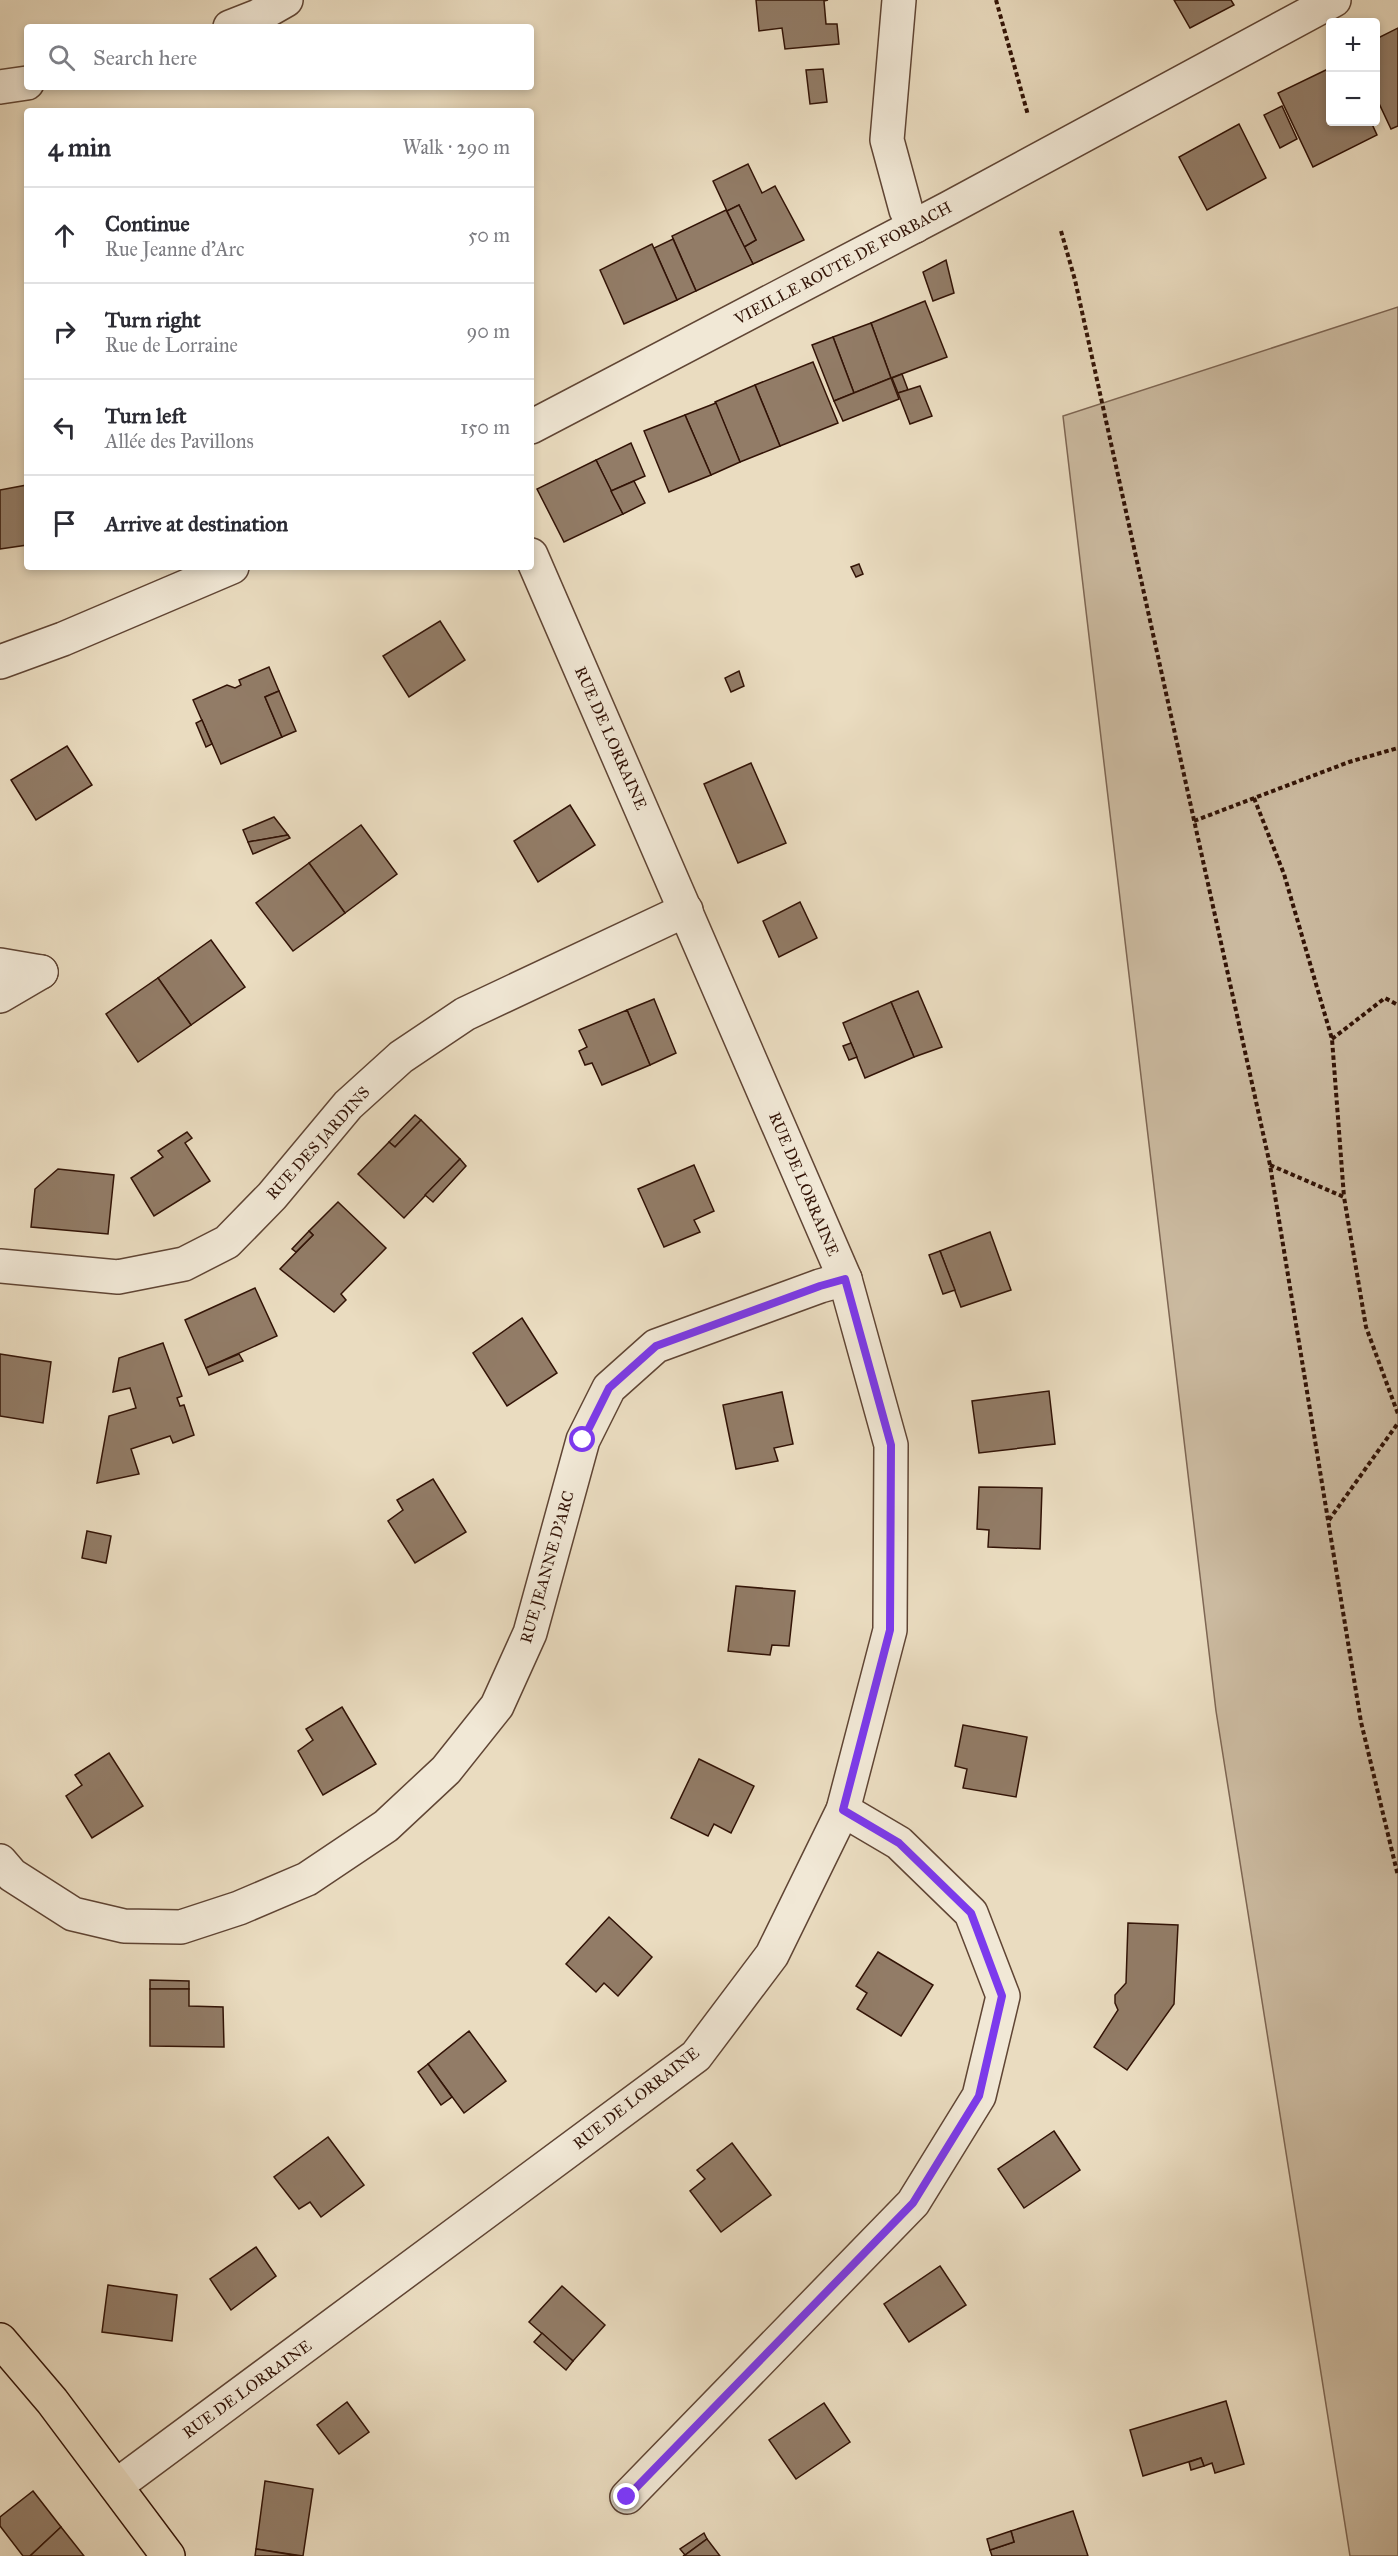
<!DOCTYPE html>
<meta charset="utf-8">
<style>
:root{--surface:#fff;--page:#f2f2f3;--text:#2b2b33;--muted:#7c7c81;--line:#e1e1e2}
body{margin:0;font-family:"IM FELL Great Primer",serif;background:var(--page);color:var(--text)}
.controls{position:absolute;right:18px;top:18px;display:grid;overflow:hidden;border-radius:6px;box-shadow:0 3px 9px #0003}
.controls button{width:54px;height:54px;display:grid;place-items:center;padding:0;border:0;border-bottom:2px solid var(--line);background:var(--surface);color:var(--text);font:30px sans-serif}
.stop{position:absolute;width:18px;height:18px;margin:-14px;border:4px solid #7c3aed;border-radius:50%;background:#fff}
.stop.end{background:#7c3aed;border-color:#fff;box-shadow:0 2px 6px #0008}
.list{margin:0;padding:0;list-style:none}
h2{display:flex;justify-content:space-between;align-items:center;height:78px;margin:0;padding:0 24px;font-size:26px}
h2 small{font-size:20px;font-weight:400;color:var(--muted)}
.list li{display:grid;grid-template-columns:39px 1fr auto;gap:18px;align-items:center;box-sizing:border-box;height:96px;padding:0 24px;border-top:2px solid var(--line)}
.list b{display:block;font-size:22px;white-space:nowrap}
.list p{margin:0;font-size:20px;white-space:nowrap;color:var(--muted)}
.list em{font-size:20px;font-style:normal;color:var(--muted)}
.icon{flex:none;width:33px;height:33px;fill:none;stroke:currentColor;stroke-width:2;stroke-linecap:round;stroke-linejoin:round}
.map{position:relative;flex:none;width:1398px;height:2556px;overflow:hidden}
.search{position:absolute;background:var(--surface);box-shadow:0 3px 9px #0003;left:24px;top:24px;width:510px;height:66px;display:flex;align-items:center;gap:15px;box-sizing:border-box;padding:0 21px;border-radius:6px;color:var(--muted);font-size:22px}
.panel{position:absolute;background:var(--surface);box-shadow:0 3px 9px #0003;left:24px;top:108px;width:510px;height:462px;border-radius:6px}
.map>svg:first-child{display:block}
.green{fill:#cbbaa0;stroke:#7e6653;stroke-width:1.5}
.building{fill:#927c67;stroke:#321306;stroke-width:1.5}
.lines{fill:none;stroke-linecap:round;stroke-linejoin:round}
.minor-casing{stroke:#604534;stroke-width:36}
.major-casing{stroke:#321306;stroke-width:36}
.path{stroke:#321306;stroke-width:4;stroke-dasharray:4.5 3;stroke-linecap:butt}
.minor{stroke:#f1e8d6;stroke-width:33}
.major{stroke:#eadcc0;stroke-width:33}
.route{stroke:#7c3aed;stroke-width:8}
.labels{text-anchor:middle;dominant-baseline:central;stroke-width:5;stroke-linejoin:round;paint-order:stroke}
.street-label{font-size:16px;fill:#321306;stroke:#f1e8d6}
</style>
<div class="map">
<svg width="1398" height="2556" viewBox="0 0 1398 2556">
<rect width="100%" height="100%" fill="#eadcc0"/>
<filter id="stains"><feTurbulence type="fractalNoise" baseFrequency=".00333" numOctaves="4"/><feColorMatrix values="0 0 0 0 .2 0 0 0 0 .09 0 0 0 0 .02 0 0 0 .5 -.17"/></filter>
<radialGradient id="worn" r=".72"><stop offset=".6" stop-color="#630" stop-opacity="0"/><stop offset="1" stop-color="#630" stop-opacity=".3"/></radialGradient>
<path class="green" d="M1398 307V2556H1350L1216 1711 1063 416Z"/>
<g class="building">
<path d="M756 0H828L824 1 826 24H837L839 44 785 49 782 28 759 31Z"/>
<path d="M1174 0H1231L1234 5 1190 28Z"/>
<path d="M1398 28V126L1391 129 1376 97V39Z"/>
<path d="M1330 68V122H1371L1377 135 1313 167 1278 93Z"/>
<path d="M823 69 827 102 810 104 806 70Z"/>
<path d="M1282 106 1297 139 1280 148 1264 115Z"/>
<path d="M1239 124 1266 178 1207 210 1179 157Z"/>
<path d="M748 164 762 193 775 186 804 240 753 264 744 247 756 240 739 205 727 211 713 181Z"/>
<path d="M739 205 756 240 744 247 727 211Z"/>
<path d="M726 210 753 264 696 291 672 236Z"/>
<path d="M673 239 696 291 677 300 654 248Z"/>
<path d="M652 244 677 300 624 324 600 270Z"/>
<path d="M946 260 954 293 933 301 923 272Z"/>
<path d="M925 301 947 357 891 378 871 323Z"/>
<path d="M871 323 891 378 854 393 833 337Z"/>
<path d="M833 337 854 393 834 401 812 345Z"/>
<path d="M813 362 838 423 780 446 755 385Z"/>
<path d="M902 374 908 390 898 393 892 378Z"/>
<path d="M891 378 899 399 843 421 834 401Z"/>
<path d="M755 385 780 446 740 462 715 402Z"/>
<path d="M920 386 932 416 910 424 898 393Z"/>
<path d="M716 403 740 462 711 475 685 415Z"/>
<path d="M685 415 711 475 669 492 644 431Z"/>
<path d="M631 443 645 476 611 491 596 460Z"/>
<path d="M596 460 623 514 564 542 537 489Z"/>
<path d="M634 481 645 503 623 514 611 491Z"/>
<path d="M27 485V545L0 549V490Z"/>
<path d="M859 564 863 574 856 577 851 567Z"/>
<path d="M440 621 465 660 409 697 383 656Z"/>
<path d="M269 667 279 691 265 697 282 737 221 764 193 700 227 685 235 688 241 685 239 680Z"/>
<path d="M739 671 744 686 731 692 725 678Z"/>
<path d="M279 691 296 731 282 737 265 697Z"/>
<path d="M202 720 212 744 206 747 196 723Z"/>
<path d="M67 746 92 785 36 820 11 780Z"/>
<path d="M751 763 786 843 738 863 704 784Z"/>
<path d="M570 805 595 845 538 882 514 841Z"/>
<path d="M274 817 288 835 248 842 243 830Z"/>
<path d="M361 825 397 874 345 913 309 863Z"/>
<path d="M288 835 290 838 253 854 248 842Z"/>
<path d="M309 863 345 913 293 951 256 903Z"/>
<path d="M800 902 817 938 779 957 763 921Z"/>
<path d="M211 940 245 987 191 1025 158 978Z"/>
<path d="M158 978 191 1025 138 1062 106 1014Z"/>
<path d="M918 991 942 1047 914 1057 891 1002Z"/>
<path d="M654 999 676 1053 650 1065 627 1010Z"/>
<path d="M891 1002 914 1057 865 1078 843 1023Z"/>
<path d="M627 1010 650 1065 602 1085 592 1063 585 1065 579 1051 587 1047 579 1030Z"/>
<path d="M851 1043 857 1057 849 1060 843 1046Z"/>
<path d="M415 1115 421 1120 395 1147 389 1142Z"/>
<path d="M421 1120 460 1159 404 1218 358 1174 389 1142 395 1147Z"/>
<path d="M187 1132 192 1138 185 1143 210 1181 154 1216 131 1178 163 1157 158 1151Z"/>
<path d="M460 1159 466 1166 433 1202 425 1195Z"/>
<path d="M694 1165 714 1211 694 1220 700 1232 664 1247 638 1189Z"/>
<path d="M58 1169 114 1175 108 1234 31 1227 35 1189Z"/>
<path d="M338 1202 386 1248 341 1294 346 1300 334 1312 280 1269 313 1235 309 1231Z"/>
<path d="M309 1231 313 1235 296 1252 292 1249Z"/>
<path d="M990 1232 1011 1290 961 1307 940 1251Z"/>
<path d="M940 1251 955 1290 943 1294 929 1255Z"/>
<path d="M255 1288 277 1336 206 1368 185 1320Z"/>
<path d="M522 1318 557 1373 507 1406 473 1353Z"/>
<path d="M163 1343 182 1396 177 1398 180 1406 184 1405 194 1435 173 1443 170 1436 131 1449 139 1474 97 1483 109 1416 136 1408 130 1388 113 1392 119 1358Z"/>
<path d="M0 1354 51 1362 43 1423 0 1416Z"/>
<path d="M239 1354 243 1361 209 1375 206 1368Z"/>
<path d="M1049 1391 1055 1444 979 1453 972 1401Z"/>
<path d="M782 1392 793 1444 774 1448 778 1461 736 1469 723 1405Z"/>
<path d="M433 1479 466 1532 415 1563 388 1521 403 1510 397 1500Z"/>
<path d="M979 1487 1042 1488 1040 1549 988 1547 989 1530 977 1529Z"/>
<path d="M87 1531 111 1536 106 1563 82 1558Z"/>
<path d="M736 1586 795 1591 789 1646 772 1645 770 1655 728 1651Z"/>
<path d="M342 1707 376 1764 323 1795 298 1751 313 1740 306 1729Z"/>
<path d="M963 1725 1027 1737 1016 1797 963 1788 967 1769 955 1766Z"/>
<path d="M109 1753 143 1806 92 1838 66 1796 82 1785 75 1775Z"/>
<path d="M699 1759 754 1786 731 1833 714 1824 708 1836 671 1818Z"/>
<path d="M609 1917 652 1957 618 1996 604 1983 596 1992 566 1964Z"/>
<path d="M1128 1923 1178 1925 1174 2004 1127 2070 1094 2047 1118 2010 1115 2003V1995L1126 1983Z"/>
<path d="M878 1952 933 1985 901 2036 857 2009 867 1993 856 1986Z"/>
<path d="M150 1980 189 1981V1989H150Z"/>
<path d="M150 1989H189V2006L223 2007 224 2047 150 2046Z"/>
<path d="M469 2031 506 2081 464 2113 428 2064Z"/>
<path d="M428 2064 452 2097 441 2105 418 2072Z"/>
<path d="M1054 2131 1080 2170 1024 2208 998 2169Z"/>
<path d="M328 2137 364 2185 321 2217 310 2202 299 2209 274 2177Z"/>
<path d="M732 2143 771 2195 721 2232 690 2191 705 2179 697 2170Z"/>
<path d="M256 2247 276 2276 231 2310 210 2279Z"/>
<path d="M940 2266 966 2305 909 2342 884 2304Z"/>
<path d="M108 2285 177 2295 172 2341 102 2332Z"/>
<path d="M562 2286 605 2325 573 2361 529 2322Z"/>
<path d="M542 2333 573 2361 566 2370 534 2342Z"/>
<path d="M1226 2401 1244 2464 1215 2473 1212 2463 1204 2466 1201 2458 1143 2476 1130 2430Z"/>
<path d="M347 2402 369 2432 339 2454 317 2425Z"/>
<path d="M824 2403 850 2442 796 2479 769 2440Z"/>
<path d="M1201 2458 1204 2466 1191 2470 1189 2462Z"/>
<path d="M265 2481 313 2489 303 2556 256 2549Z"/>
<path d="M33 2491 61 2527 30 2556H23L0 2526V2517Z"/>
<path d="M1073 2511 1088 2556H992L990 2550 1014 2542 1011 2531Z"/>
<path d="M61 2527 84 2556H30Z"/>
<path d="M1011 2531 1014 2542 990 2550 987 2539Z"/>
<path d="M704 2533 707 2539 685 2555 680 2549Z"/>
<path d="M707 2539 720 2556H683L685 2555Z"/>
<path d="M256 2549 299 2556H255Z"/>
</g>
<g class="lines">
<defs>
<g id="minor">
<path d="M899 0 887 140 906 210 915 226"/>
<path d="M230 27 258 16 286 0"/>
<path d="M0 87 27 83"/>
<path d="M531 427 949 208 1334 0"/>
<path d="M0 662 63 639 232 567"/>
<path d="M0 965 41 972"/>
<path d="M0 996 41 972"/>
<path d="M0 1266 118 1277 184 1264 227 1242 272 1196 348 1105 401 1057 465 1014 686 910"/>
<path d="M0 1861 12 1875 73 1914 124 1926 181 1927 239 1908 307 1879 386 1826 446 1770 497 1706 530 1633 583 1440 609 1388 656 1346 820 1286 845 1279"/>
<path d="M116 2486 696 2056 772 1955 843 1810 890 1630 891 1445 845 1279 531 555"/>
<path d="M627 2497 913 2203 979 2096 1003 1996 971 1913 899 1843 843 1810"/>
</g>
<path id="major" d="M0 2340 52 2401 168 2556"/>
</defs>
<use href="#minor" class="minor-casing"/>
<use href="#major" class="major-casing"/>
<g class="path">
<path d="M996 0 1028 115"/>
<path d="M1061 231 1075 280 1270 1165 1361 1722 1398 1876"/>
<path d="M1254 798 1284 874 1332 1039 1344 1197"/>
<path d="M1194 821 1349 762 1398 748"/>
<path d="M1332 1039 1385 998 1398 1005"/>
<path d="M1270 1165 1344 1197 1366 1327 1398 1414"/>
<path d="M1329 1520 1398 1423"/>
</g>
<use href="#minor" class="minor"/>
<use href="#major" class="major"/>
</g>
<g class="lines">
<path class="route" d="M583 1440 609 1388 656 1346 820 1286 845 1279 891 1445 890 1630 843 1810 899 1843 971 1913 1002 1996 979 2096 913 2203 627 2497"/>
</g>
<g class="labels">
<g class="street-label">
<text transform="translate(843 263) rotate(-28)">VIEILLE ROUTE DE FORBACH</text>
<text transform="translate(611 738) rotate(66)">RUE DE LORRAINE</text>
<text transform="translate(318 1143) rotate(-48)">RUE DES JARDINS</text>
<text transform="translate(804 1184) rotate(67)">RUE DE LORRAINE</text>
<text transform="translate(547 1567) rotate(-74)">RUE JEANNE D'ARC</text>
<text transform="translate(636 2098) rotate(-38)">RUE DE LORRAINE</text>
<text transform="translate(247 2389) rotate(-36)">RUE DE LORRAINE</text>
</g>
</g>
<rect width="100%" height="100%" filter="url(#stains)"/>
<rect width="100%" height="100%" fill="url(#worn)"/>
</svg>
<div class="controls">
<button>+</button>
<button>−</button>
</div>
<div class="stop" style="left:583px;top:1440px"></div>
<div class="stop end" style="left:627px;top:2497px"></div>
<div class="search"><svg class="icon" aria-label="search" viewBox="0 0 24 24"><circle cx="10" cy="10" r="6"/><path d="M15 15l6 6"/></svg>Search here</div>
<section class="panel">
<h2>4 min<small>Walk · 290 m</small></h2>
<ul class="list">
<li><svg class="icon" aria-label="ahead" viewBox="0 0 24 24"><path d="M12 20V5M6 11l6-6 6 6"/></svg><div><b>Continue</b><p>Rue Jeanne d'Arc</p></div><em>50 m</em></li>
<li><svg class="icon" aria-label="right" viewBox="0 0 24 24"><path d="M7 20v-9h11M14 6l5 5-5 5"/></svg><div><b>Turn right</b><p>Rue de Lorraine</p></div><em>90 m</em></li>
<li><svg class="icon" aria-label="left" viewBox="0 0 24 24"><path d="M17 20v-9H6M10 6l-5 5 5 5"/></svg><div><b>Turn left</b><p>Allée des Pavillons</p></div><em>150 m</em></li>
<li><svg class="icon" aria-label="arrive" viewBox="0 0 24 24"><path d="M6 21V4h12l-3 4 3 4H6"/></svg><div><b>Arrive at destination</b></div></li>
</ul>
</section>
</div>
